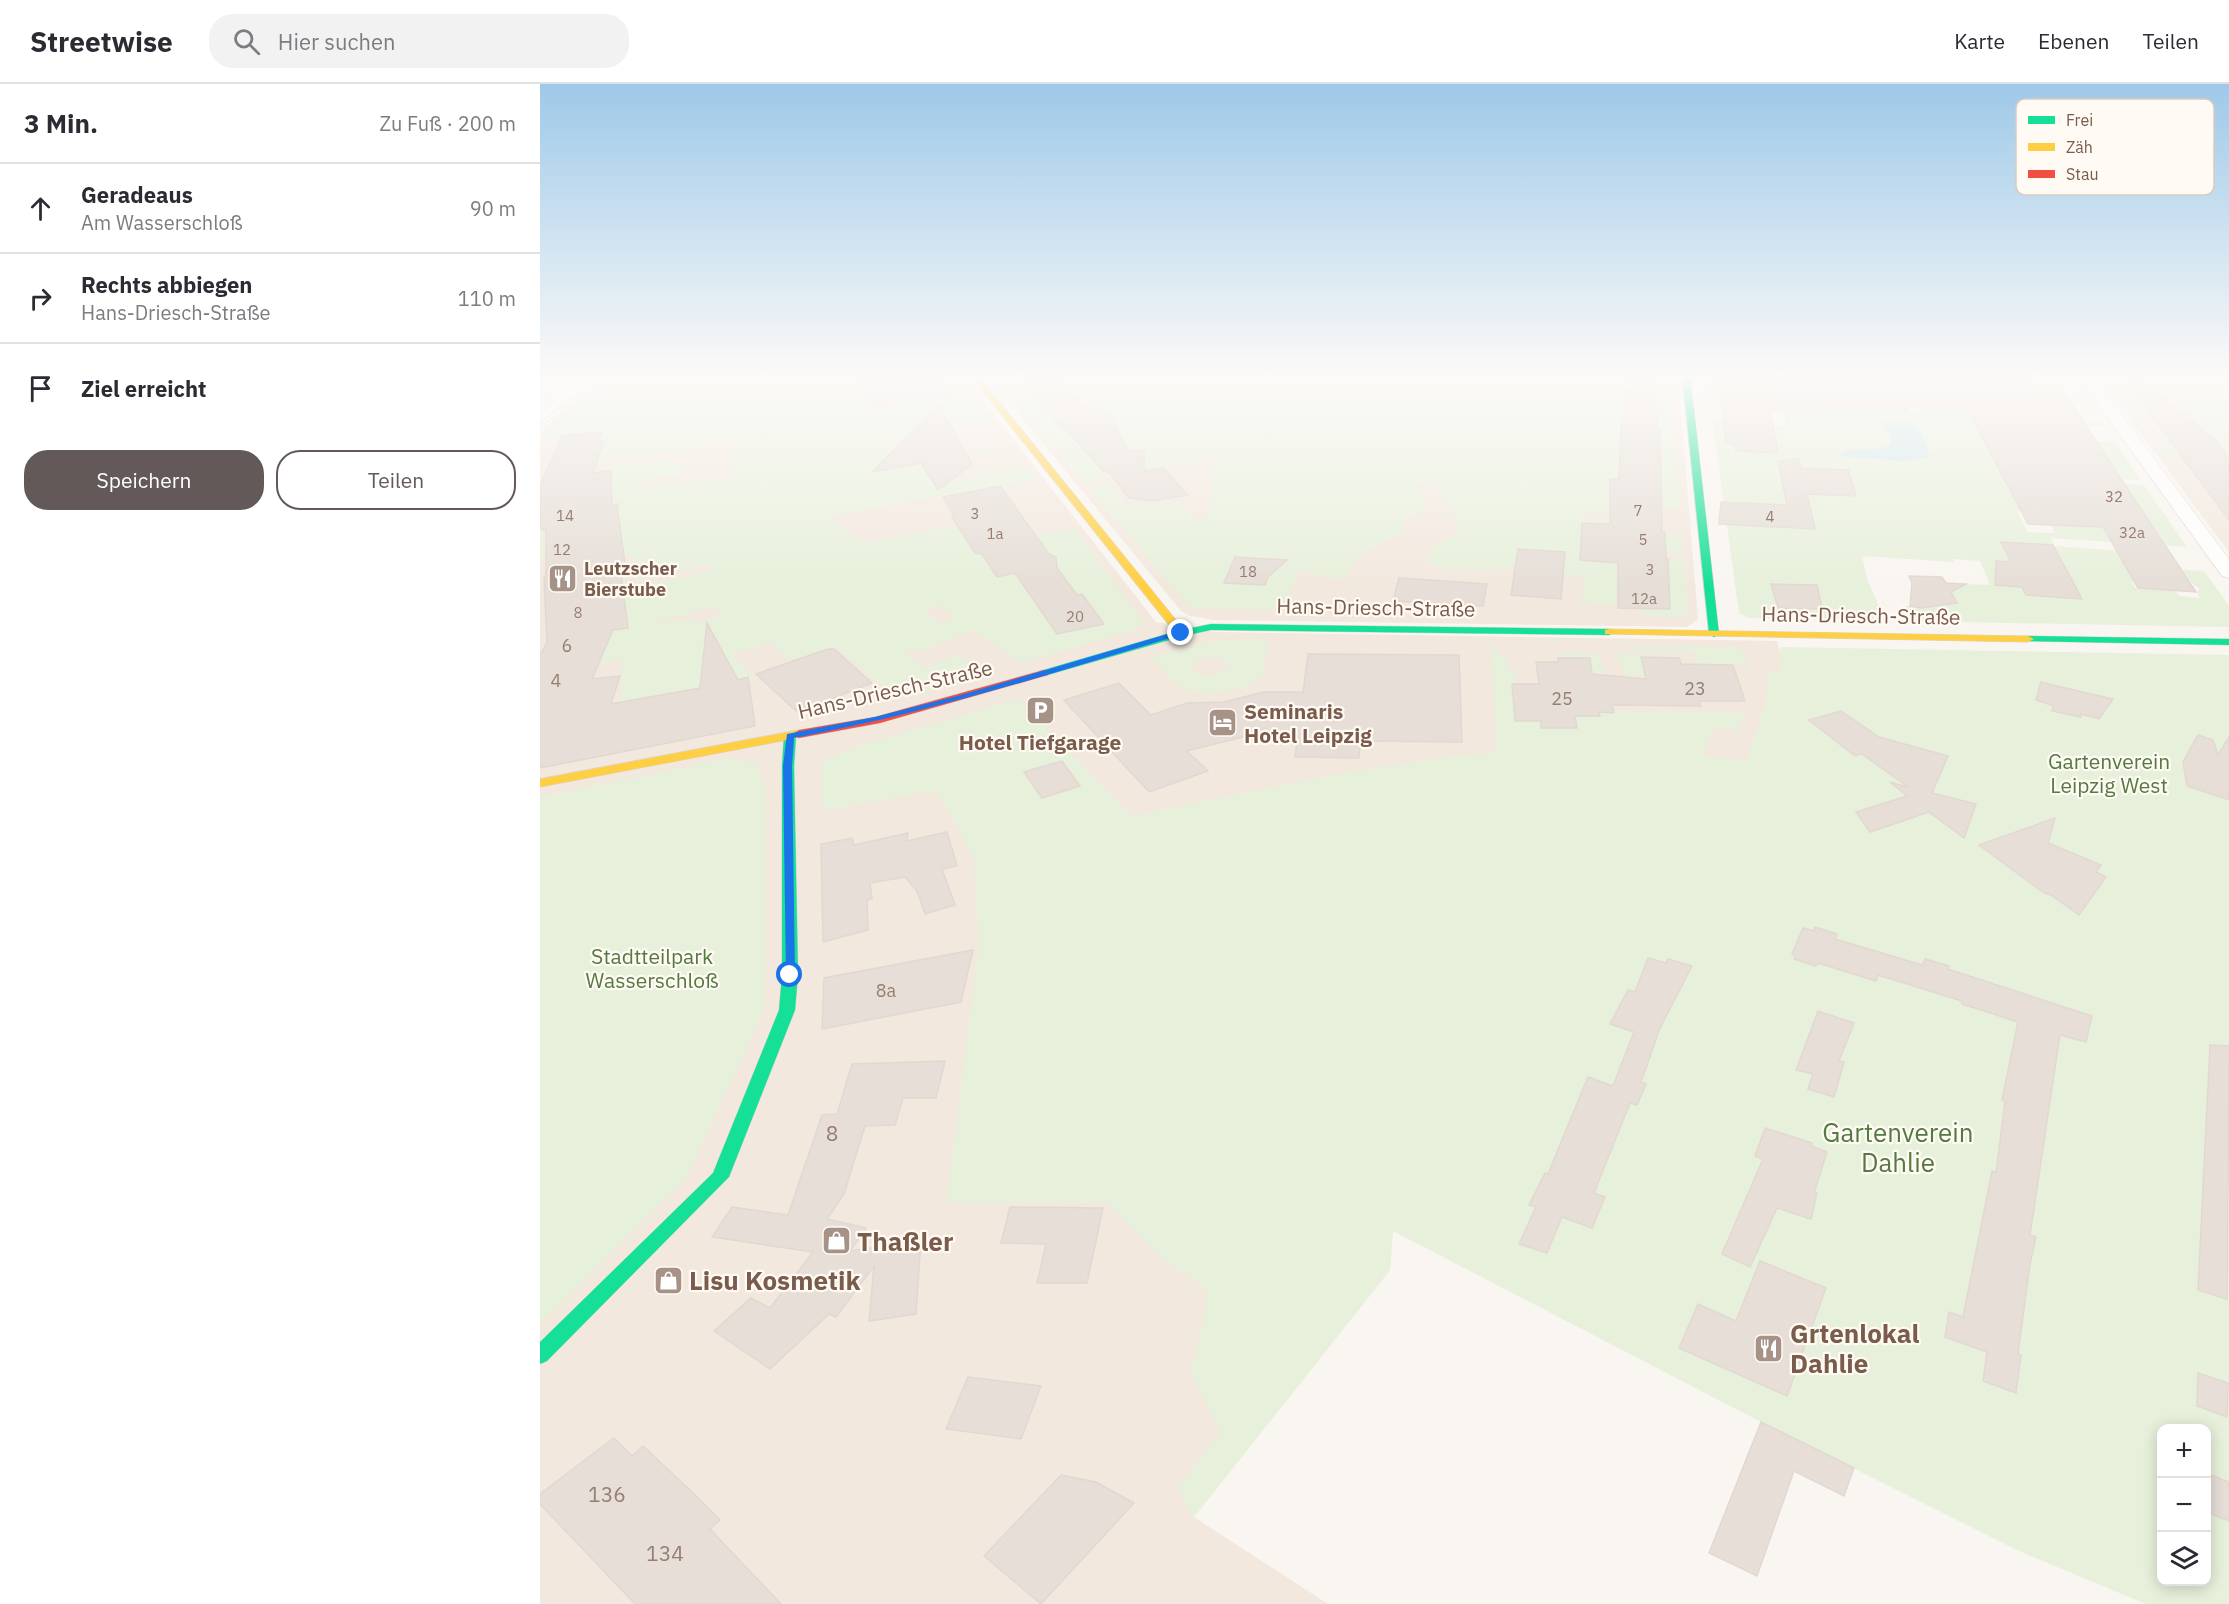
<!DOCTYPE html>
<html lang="de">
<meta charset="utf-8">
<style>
:root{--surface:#fff;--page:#f2f2f3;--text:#2b2b33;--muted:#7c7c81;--line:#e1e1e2;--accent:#625958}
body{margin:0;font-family:"IBM Plex Sans",sans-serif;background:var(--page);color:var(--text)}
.controls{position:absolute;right:18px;bottom:18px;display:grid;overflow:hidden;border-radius:12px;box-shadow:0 3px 15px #0003}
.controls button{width:54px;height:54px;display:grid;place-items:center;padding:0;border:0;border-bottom:2px solid var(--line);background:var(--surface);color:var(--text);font:30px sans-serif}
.stop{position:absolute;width:18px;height:18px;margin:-14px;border:4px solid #1a73e8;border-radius:50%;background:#fff}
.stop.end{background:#1a73e8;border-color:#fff;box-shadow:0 2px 6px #0008}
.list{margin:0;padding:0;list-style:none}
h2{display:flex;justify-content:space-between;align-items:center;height:78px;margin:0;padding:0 24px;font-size:26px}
h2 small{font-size:20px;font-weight:400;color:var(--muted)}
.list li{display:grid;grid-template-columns:39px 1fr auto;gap:18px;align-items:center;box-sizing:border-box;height:90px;padding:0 24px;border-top:2px solid var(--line)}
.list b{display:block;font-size:22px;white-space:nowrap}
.list p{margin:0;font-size:20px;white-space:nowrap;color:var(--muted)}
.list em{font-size:20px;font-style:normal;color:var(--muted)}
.actions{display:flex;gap:12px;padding:18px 24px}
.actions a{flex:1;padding:14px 0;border:2px solid var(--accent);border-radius:24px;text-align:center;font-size:21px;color:var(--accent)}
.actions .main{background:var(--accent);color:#fff}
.icon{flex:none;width:33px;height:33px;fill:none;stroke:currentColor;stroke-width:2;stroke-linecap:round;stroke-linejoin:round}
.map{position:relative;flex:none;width:1689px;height:1520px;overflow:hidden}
header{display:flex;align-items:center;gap:36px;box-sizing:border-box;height:84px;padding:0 30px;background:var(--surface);border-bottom:2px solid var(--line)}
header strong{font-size:28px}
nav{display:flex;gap:33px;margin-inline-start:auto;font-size:21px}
.search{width:420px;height:54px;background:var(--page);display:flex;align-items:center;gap:15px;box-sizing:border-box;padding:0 21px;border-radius:24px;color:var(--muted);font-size:22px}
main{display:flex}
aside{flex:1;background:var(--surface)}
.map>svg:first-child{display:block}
.residential{fill:#f2e8de}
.green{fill:#e7f0db;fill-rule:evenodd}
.water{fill:#d0e8ea}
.building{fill:#e6ded7;stroke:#e2d8d2;stroke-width:1.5}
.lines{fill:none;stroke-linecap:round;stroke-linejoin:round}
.street-casing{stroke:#d7d1cb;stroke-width:1}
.fast-casing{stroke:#d9d2cb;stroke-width:1}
.slow-casing{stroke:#d9d2cb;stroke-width:1}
.jam-casing{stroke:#d9d2cb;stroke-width:1}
.street{fill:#fefefd;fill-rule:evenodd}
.fast{fill:#16e098;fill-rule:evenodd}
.slow{fill:#ffcf43;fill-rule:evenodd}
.jam{fill:#f24e42;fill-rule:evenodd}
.tram{stroke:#e6e3e7;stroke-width:1.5}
.route{fill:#1a73e8}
.labels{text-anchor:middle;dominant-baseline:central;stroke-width:4.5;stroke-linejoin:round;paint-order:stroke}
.far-number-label{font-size:15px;fill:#977e72}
.far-poi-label{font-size:18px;font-weight:bold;fill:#7a5c4d;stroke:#fffaf3;text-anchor:start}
.number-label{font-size:18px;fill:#977e72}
.street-label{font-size:21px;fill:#7a5c4d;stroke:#fffaf3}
.poi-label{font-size:21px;font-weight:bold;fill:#7a5c4d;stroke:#fffaf3;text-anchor:start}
.park-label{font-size:21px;fill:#537a41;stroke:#fffaf3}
.near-number-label{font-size:21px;fill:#977e72}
.near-park-label{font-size:26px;fill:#537a41;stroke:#fffaf3}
.near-poi-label{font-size:26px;font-weight:bold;fill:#7a5c4d;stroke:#fffaf3;text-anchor:start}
.key{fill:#fffaf3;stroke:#d7cbc1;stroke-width:1.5}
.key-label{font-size:16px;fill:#7a5c4d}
</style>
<header>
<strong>Streetwise</strong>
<div class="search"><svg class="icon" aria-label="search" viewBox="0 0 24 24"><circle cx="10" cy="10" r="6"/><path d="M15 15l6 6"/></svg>Hier suchen</div>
<nav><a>Karte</a><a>Ebenen</a><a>Teilen</a></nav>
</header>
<main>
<aside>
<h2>3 Min.<small>Zu Fuß · 200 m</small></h2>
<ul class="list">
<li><svg class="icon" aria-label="ahead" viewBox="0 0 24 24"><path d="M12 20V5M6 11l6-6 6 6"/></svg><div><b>Geradeaus</b><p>Am Wasserschloß</p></div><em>90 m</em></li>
<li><svg class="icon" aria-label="right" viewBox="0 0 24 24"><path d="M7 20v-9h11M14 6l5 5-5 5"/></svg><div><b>Rechts abbiegen</b><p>Hans-Driesch-Straße</p></div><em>110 m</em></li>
<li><svg class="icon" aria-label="arrive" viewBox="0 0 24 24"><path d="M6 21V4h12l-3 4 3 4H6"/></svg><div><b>Ziel erreicht</b></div></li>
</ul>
<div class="actions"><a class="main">Speichern</a><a>Teilen</a></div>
</aside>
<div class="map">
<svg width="1689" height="1520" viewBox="0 0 1689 1520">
<rect width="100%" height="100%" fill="#f9f5f0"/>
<g class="residential">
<path d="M88 290H422L616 538 675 548 1237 557 1242 572 1240 589H1229L1226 618 1203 691 1139 848 852 1147 850 1186 654 1433 788 1520H0V355L5 343 28 322Z"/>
<path d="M446 290H1138L1158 535 1147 543 674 536 650 532 641 527Z"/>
<path d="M1566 295 1689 301V468L1562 297Z"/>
</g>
<g class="green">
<path d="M169 290H304L310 299 367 290 324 307 333 322H346L365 317 369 321 414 314 406 303 421 300 452 339 346 357 354 374 336 377 337 382 467 360 470 363 386 378 399 399 486 384 495 395 289 432 321 459 418 441 434 469 440 470 461 466 459 460 534 444 603 538 597 545 481 579 425 540 434 547 380 567 377 565 366 569 383 584 418 571 444 590 357 615 295 562 250 577 230 558 192 570 217 596 116 612 115 632 81 621 82 577 58 580 76 541 83 505 171 487 168 481 97 495 93 471 73 475 70 454 82 451 80 448 0 476V446L59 436 71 386 57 388 58 384 125 378 142 381 144 387 131 393 119 392 108 399 100 398 101 405 196 392 188 372 195 365 209 358C190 358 159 354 145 367L60 375 50 373 62 348 33 349 31 351 7 354 21 332 59 306 78 296 118 301H125L132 297 152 299ZM399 521 417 534 401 540 384 527ZM173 522 182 531 159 539 153 534 117 539 119 534 149 530Z"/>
<path d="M454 290H926L992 294 993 290H1091L1114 295V290H1130L1140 426 1121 425 1071 434 1065 430 1042 429 1041 436 1082 439 1125 450 1142 451 1143 470 1054 465 1052 477 1092 480 1129 492 1128 475 1144 476 1148 529 1139 533 1106 532 1103 523 1130 524 1129 505H1078V521L1042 519 1044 493 974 488V483C945 487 916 487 887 480L895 462 917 451 918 440 904 416 896 397 873 401 884 416 887 427 863 435 865 448C840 459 812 467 806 496L767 489 760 483 746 522 733 526 650 524 551 405 571 402 587 420H617L636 416 654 435 668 433 674 374 544 398Z"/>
<path d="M1166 290H1178L1180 303 1228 319 1169 316Z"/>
<path d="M1291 290H1324L1314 291 1337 326 1377 327 1369 310 1440 306 1434 293 1534 299 1535 301 1476 298 1492 313 1546 316 1549 320 1495 318 1489 335 1562 339 1564 342 1487 338 1483 353 1575 358 1601 396 1514 391 1516 396 1604 401 1647 463 1511 454 1514 461 1462 458 1470 477 1523 480 1514 462 1596 468 1598 497H1591L1595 504 1635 507 1639 512 1660 514 1657 508 1660 505 1653 500 1646 491 1630 489 1629 485 1664 487 1689 522V543L1365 537 1361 524 1371 521H1409L1408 518H1417L1408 502 1397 499 1450 501 1440 477 1413 475 1414 478 1322 472 1327 495 1341 527 1337 530 1339 536 1209 534 1199 529 1172 334 1208 340 1246 342 1244 330H1239L1238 323 1261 325 1262 328H1290L1289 325 1293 324ZM1253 383 1308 386 1316 412ZM1477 427 1504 429 1515 449 1487 448ZM1599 443 1615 444 1622 455 1568 452ZM1477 491 1531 494 1542 514 1486 511Z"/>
<path d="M1575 297 1689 302V371L1638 369 1643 376 1628 375 1614 358 1678 360 1656 334 1594 331 1570 298Z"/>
<path d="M696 555H729L722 592C705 608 662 615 641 603 630 597 620 582 611 573L667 558ZM669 574H679L688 580 687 586C676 593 662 595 652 586V582L659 576Z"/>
<path d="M951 560H957L958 572H967L968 585H975L976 597 972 600 976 637H1001L1002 644H1037L1035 632 1060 631 1059 628 1073 629V627L1205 629 1197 647 1174 644 1161 671 1207 677 1226 618 1229 588H1240L1241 563 1689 571V1520H1606L1479 1467 1221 1338 853 1147 850 1186 654 1433 637 1404 681 1348 650 1288 664 1234 667 1205 622 1174 567 1119H406L439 865 434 774 396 706 283 727 281 680 290 674 318 662 479 615 591 732 793 691 904 673 957 669ZM1622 1344H1666V1498H1622Z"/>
<path d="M1090 562 1199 563 1208 577 1203 581 1159 580 1154 568 1091 566Z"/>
<path d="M1017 569H1058L1065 591H1053L1049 574H1018Z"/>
<path d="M1076 569 1138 571 1139 574H1102L1105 591H1085Z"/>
<path d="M192 674 217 680 226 704 225 924 146 1095 0 1241V713Z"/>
</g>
<path class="water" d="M1343 338H1367L1378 343 1390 371 1389 374 1362 377 1299 372C1308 361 1334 368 1348 362L1351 356 1349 348 1342 340Z"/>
<g class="building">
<path d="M313 290H397L412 311 337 323 333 322Z"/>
<path d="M1091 290H1114L1117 345H1120L1122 448H1125L1126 475H1128L1130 525 1078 524V479L1040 476 1042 439 1070 440V395H1079L1081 340H1084L1085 304 1092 305Z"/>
<path d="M1178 290H1293L1519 301 1656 508 1598 504 1563 443 1488 440 1428 326 1367 323 1369 327 1293 324 1289 325 1290 328H1274L1230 326 1238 369 1196 367 1195 361 1186 359 1181 321 1183 322Z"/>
<path d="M521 295 550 327 560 325 573 332 576 344 588 366 604 367V387L623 384 648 411 612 417 589 414 570 389 563 387 525 344 521 343 484 301Z"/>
<path d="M1586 297 1606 298 1676 357 1689 374V436Z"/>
<path d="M399 322 432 380 398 406 381 379 332 388Z"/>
<path d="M62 348 58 358H64L53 389 71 386 72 424 77 420 85 481 80 482 88 544 73 546 52 595 80 592 71 620 160 604 167 539 198 596 208 593 215 642 0 684V571L7 559 4 493H6V445L2 446 0 439V402L22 352Z"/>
<path d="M1258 374 1261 384 1308 386 1316 412 1267 410 1275 445 1179 440 1181 418 1247 421 1238 378Z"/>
<path d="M460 402 509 470 516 473 517 484 537 511 542 510 564 540 517 550 475 489 457 493 442 470 435 469 412 433H415L403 413Z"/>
<path d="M1461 458 1513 461 1542 515 1486 511 1482 503 1455 501 1456 477 1471 478Z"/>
<path d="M978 465 1025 468 1021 515 971 511Z"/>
<path d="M695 473 747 476 728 493 725 501 684 499Z"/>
<path d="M1369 492 1402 493 1406 499 1426 500 1411 508 1417 519 1382 524 1370 522 1372 499Z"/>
<path d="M859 494 947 500 943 522 853 517Z"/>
<path d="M1231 500 1277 501 1282 525 1238 524Z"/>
<path d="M288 565H294L332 599 257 628 216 590Z"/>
<path d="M768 570 919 571 922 658 820 657 819 674 755 673 758 649 707 652 647 667 668 687 609 708 524 616 579 599 611 631 647 619 684 618 724 608H763Z"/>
<path d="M1101 573 1139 574 1141 580 1193 581 1205 617H1159L1161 622 1072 621 1074 629 1059 628 1060 632H1035L1037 644H1001V637H975L972 600H999L996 578H1018V574H1050L1052 590 1106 595Z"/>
<path d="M1501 598 1521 603 1573 615 1559 635 1541 630V633L1512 627 1514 622 1496 616Z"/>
<path d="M1301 627 1339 653 1408 672 1392 709 1436 720 1424 754 1389 728 1330 748 1316 728 1367 712 1350 698 1368 703 1322 670 1315 672 1269 636Z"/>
<path d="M1658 651 1673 656 1678 671 1689 653V716L1647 702 1643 678Z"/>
<path d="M522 677 540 702 502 714 484 688Z"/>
<path d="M1515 734 1508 759 1561 781 1556 788 1566 793 1539 831 1511 811 1504 809 1439 761Z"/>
<path d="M407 748 417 782 402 785 415 821 385 830 377 807 365 793 330 799 332 815 327 816 328 846 283 858 281 760 312 754 314 761 368 749 367 757Z"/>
<path d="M1275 843 1297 850 1295 855 1382 881 1385 875 1409 882 1408 885 1552 932 1546 958 1520 951 1490 1151 1496 1153 1490 1180 1478 1270 1481 1271 1476 1309 1443 1297 1447 1268 1405 1253 1409 1228 1423 1233 1452 1087 1456 1089 1465 1017 1462 1016 1478 938 1422 920V917L1338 891 1336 897 1278 879 1276 882 1254 875 1255 872 1252 870 1263 844 1274 847Z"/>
<path d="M433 866 421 918 282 945 284 894Z"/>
<path d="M1108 874 1126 879 1128 875 1152 882 1120 944 1101 998 1106 1000 1097 1021 1090 1019 1054 1109 1065 1113 1052 1144 1022 1133 1007 1169 979 1160 996 1123 989 1121 1005 1089 1008 1090 1048 993 1073 1002 1094 948 1070 940 1088 906 1095 908Z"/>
<path d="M1278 927 1314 939 1299 977 1304 978 1294 1013 1268 1005 1273 990 1256 986Z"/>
<path d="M1670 961 1689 962 1687 1215 1658 1206Z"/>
<path d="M405 977 396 1014H363L355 1041 325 1042 304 1110 287 1135 326 1144 310 1167 381 1156 376 1230 329 1237 334 1182 296 1233 289 1230 230 1285 174 1247 211 1214 230 1224 273 1168 172 1153 192 1123 248 1131 282 1031 297 1030 312 980Z"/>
<path d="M1225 1044 1272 1059 1271 1062 1287 1068 1274 1109H1277L1271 1135 1237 1124 1210 1183 1182 1170 1223 1075 1215 1072Z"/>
<path d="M470 1123 563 1124 547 1199H497L506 1160 461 1159Z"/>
<path d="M1220 1177 1286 1204 1247 1312 1139 1264 1158 1220 1196 1237Z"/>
<path d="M1658 1289 1688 1299 1687 1333 1657 1322Z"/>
<path d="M428 1293 501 1302 481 1355 406 1345Z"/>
<path d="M1221 1338 1314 1384 1304 1412 1254 1387 1217 1492 1169 1469Z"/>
<path d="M74 1354 92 1372 103 1362 152 1408 180 1436 170 1445 241 1520H95L0 1420V1410Z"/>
<path d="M1666 1389 1689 1398V1437L1666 1428Z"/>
<path d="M521 1391 556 1398 594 1419 501 1520 444 1472Z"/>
</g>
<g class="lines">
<defs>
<g id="street">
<path d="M3 290H17L13 301 15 304 31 307 62 290H80L22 324 6 339 0 341V328L19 314 5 310 0 303Z"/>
<path d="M1536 290H1551L1689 475V494L1682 492Z"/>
<path d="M1556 290 1689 292V300L1563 294Z"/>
</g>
<g id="fast">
<path d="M1142 290H1150L1179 550 1174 553 1169 550Z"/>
<path d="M671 540 1069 545 1074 548 1069 551 671 546 643 552 504 592 498 589 500 587 637 547Z"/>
<path d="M1488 552 1689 555V561L1484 557V553Z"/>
<path d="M250 648 256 652 254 682 258 891 255 926 189 1093 7 1277 0 1280V1258L173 1089 239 926 242 891V682L244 652Z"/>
</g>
<g id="slow">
<path d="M429 290H437L645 547V551H637Z"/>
<path d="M1069 545 1488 552 1494 555 1488 558 1065 550V546Z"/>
<path d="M259 646 265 650 263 653 0 703V695Z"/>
</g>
<path id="jam" d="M504 586 508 587V591L340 639 259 654 253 650 259 646 335 633Z"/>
</defs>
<use href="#street" class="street-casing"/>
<use href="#fast" class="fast-casing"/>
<use href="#slow" class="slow-casing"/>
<use href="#jam" class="jam-casing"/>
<use href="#street" class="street"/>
<use href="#fast" class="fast"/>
<use href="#slow" class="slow"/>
<use href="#jam" class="jam"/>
<path class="tram" d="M0 339 26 318 76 290"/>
</g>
<linearGradient id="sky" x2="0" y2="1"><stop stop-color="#9ec9e9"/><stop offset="0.58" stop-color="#fcfaf8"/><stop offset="1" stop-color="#fcfaf8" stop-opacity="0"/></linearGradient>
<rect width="1689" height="503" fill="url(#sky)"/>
<path class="route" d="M641 546 645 549 643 550C514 589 387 629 254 654L252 682 255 891 250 895 246 893 243 682 247 650 335 633 421 611Z"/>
<defs>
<symbol id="restaurant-square" viewBox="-11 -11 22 22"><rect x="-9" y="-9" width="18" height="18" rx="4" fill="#a69286" stroke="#fffaf3"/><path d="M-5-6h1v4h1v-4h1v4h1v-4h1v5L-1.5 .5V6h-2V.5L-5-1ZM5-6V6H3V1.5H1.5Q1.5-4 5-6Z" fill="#fff"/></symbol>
<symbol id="parking-square" viewBox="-11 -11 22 22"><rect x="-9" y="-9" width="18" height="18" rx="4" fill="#a69286" stroke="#fffaf3"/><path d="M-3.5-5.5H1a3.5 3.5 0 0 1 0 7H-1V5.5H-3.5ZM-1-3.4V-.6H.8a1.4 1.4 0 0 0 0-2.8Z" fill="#fff"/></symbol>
<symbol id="hotel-square" viewBox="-11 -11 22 22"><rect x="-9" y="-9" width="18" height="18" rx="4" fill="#a69286" stroke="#fffaf3"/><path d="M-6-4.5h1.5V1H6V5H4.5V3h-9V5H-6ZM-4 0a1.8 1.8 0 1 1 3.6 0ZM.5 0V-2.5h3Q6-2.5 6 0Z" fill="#fff"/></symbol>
<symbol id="shop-square" viewBox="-11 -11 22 22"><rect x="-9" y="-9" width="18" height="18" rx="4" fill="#a69286" stroke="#fffaf3"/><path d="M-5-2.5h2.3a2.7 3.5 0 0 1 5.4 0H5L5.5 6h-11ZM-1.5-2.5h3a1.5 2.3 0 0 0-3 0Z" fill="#fff"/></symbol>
</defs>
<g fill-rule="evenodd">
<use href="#restaurant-square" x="6" y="478" width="33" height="33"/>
<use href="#parking-square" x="484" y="610" width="33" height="33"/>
<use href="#hotel-square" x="666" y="622" width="33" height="33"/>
<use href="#shop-square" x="280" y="1140" width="33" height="33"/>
<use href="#shop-square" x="112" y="1180" width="33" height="33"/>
<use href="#restaurant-square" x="1212" y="1248" width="33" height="33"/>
</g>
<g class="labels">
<g class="far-number-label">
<text x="1574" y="412">32</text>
<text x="1098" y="426">7</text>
<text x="435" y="429">3</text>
<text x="25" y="431">14</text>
<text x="1230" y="432">4</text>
<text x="1592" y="448">32a</text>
<text x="455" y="449">1a</text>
<text x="1103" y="455">5</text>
<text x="22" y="465">12</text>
<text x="1110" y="485">3</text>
<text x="708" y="487">18</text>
<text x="1104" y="514">12a</text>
<text x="38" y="528">8</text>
<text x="535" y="532">20</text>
</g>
<g class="far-poi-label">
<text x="44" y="484">Leutzscher<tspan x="44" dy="21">Bierstube</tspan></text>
</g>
<g class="number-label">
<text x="27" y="561">6</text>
<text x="16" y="596">4</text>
<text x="1155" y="604">23</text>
<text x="1022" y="614">25</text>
<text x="346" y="906">8a</text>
</g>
<g class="street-label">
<text transform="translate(836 523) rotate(1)">Hans-Driesch-Straße</text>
<text transform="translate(1321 531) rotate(1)">Hans-Driesch-Straße</text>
<text transform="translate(355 605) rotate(-13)">Hans-Driesch-Straße</text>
</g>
<g class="poi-label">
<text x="704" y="627">Seminaris<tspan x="704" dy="24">Hotel Leipzig</tspan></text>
<text x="500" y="658" text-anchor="middle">Hotel Tiefgarage</text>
</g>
<g class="park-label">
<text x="1569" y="677">Gartenverein<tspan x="1569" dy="24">Leipzig West</tspan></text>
<text x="112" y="872">Stadtteilpark<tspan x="112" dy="24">Wasserschloß</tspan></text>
</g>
<g class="near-number-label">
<text x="292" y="1049">8</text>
<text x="67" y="1410">136</text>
<text x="125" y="1469">134</text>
</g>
<g class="near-park-label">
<text x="1358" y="1048">Gartenverein<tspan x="1358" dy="30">Dahlie</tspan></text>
</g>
<g class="near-poi-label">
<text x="317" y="1157">Thaßler</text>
<text x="149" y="1196">Lisu Kosmetik</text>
<text x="1250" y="1249">Grtenlokal<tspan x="1250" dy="30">Dahlie</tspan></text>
</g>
</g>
<rect x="1476" y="15" width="198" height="96" rx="9" class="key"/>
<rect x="1488" y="32" width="27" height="8" fill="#16e098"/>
<rect x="1488" y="59" width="27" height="8" fill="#ffcf43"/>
<rect x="1488" y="86" width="27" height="8" fill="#f24e42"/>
<g class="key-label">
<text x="1526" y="42">Frei</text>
<text x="1526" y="69">Zäh</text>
<text x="1526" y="96">Stau</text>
</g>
</svg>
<div class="controls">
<button>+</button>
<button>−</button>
<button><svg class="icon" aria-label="layers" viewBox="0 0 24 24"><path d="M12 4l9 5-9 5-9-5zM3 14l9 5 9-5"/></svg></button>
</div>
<div class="stop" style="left:250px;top:891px"></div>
<div class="stop end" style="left:641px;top:549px"></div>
</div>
</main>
